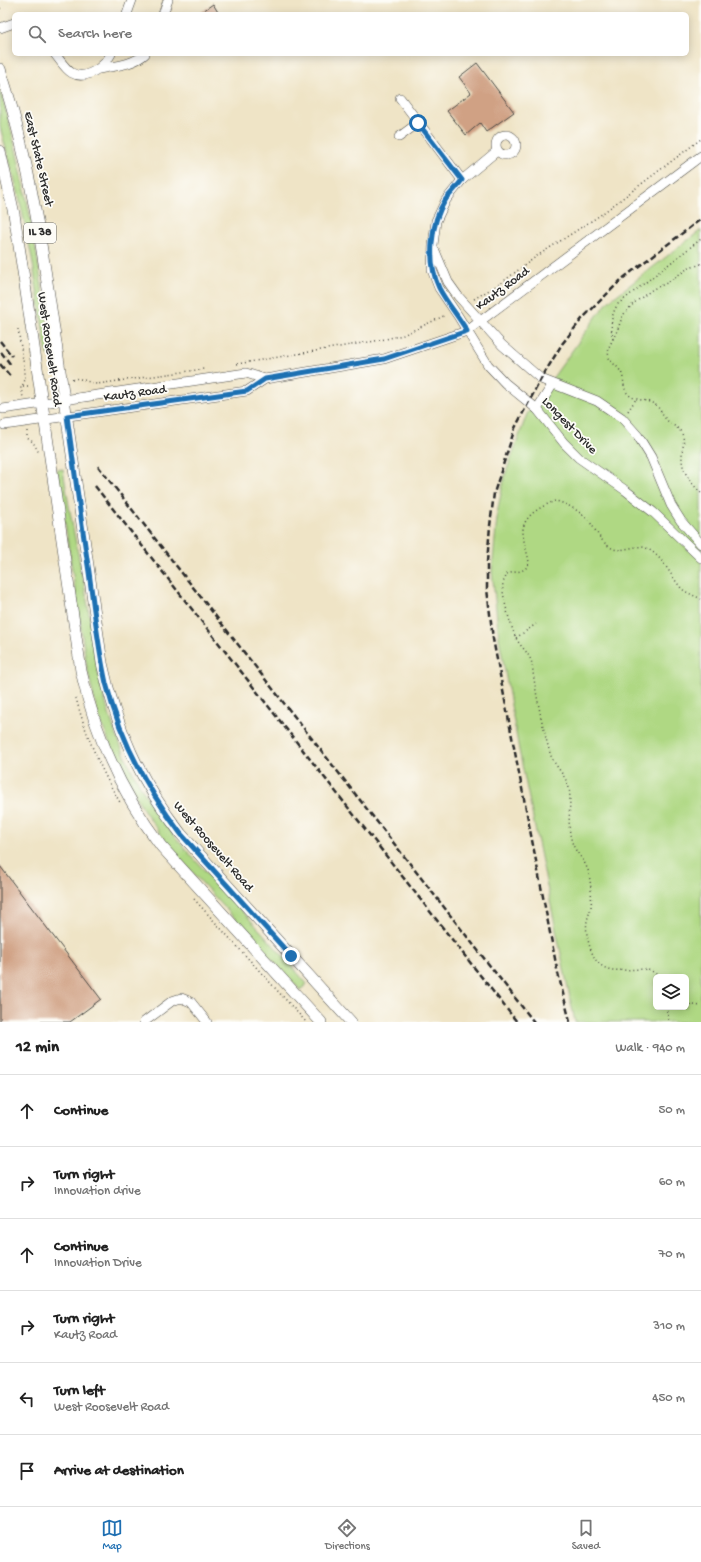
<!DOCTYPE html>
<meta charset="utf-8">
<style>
:root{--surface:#fff;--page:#f2f2f2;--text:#222;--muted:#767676;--line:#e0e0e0;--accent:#1f6fb2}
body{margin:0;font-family:"Gochi Hand",sans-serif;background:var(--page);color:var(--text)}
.controls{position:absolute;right:12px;bottom:12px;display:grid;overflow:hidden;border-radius:6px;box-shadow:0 2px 10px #0003}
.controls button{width:36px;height:36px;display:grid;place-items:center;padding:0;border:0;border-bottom:1px solid var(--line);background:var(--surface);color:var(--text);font:20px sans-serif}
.stop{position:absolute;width:12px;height:12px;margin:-9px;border:3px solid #1f6fb2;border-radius:50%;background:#fff}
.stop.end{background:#1f6fb2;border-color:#fff;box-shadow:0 1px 4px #0008}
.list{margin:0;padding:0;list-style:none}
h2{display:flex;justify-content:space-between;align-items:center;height:52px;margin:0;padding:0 16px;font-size:17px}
h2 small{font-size:13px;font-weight:400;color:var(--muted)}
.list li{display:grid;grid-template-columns:26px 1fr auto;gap:12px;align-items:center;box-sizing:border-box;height:72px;padding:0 16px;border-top:1px solid var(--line)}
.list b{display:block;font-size:15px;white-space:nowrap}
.list p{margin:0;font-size:13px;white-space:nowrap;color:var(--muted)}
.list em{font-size:13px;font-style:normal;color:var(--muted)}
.icon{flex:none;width:22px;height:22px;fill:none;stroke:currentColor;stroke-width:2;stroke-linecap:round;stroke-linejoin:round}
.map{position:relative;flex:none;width:701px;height:1022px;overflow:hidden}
.search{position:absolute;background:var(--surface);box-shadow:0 2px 10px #0003;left:12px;right:12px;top:12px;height:44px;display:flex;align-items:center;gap:10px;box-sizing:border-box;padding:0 14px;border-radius:6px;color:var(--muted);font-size:15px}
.sheet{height:484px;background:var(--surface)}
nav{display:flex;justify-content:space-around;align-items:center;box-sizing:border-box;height:56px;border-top:1px solid var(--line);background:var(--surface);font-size:11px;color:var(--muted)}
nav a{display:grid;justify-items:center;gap:2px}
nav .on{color:var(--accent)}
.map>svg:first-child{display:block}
.green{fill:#afd883;stroke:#6d8257;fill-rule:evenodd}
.building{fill:#d0a184}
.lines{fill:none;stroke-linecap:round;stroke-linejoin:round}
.minor-casing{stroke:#484742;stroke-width:10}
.major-casing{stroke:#484742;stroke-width:12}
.path{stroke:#484742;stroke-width:1.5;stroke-dasharray:1 3;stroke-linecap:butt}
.minor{stroke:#fff;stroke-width:9}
.major{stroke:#fff;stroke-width:11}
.rail{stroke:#2b2b2b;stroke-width:2.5;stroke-dasharray:6 3;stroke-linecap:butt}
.route{stroke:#1f6fb2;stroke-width:5}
.labels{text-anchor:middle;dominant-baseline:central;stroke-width:3.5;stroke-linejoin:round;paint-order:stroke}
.shield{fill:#fdfcf7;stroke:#6a6a68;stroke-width:1}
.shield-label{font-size:12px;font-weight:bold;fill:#2b2b2b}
.street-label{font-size:13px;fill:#2b2b2b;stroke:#fdfcf7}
</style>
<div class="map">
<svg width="701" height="1022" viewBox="0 0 701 1022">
<rect width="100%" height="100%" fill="#fdfcf7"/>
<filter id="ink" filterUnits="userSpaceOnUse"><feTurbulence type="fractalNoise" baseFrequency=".025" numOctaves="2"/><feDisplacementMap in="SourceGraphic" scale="8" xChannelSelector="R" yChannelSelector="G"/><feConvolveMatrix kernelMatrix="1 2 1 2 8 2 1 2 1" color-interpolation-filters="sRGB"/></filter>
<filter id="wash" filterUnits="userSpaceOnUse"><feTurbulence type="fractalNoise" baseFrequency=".012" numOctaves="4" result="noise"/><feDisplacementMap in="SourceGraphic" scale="16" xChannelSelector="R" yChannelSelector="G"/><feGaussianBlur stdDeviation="0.9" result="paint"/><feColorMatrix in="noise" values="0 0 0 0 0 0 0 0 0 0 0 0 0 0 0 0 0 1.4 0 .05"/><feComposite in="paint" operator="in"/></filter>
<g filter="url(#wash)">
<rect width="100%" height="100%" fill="#efe4c6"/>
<g class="green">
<path d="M0 90C26 176 39 265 52 354L47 355 32 258 18 192 0 127Z"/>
<path d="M701 230V1022H575L519 750 499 638 492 571 498 508 505 475 527 414 599 313 609 301ZM656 977H686V1007H656Z"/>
<path d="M63 469C69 510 77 549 85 589 90 614 92 641 97 666 107 720 128 771 159 816 176 840 196 861 216 883 247 916 278 949 307 984L300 990 172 850 143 809 118 764 98 715 87 668 57 470Z"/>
</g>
<g id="blocks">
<g class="building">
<path d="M213 4 219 14H200V13Z"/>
<path d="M477 63 514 112 486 132 480 123 466 135 447 111 471 93 459 77Z"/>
<path d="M0 866 101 999 70 1022H0Z"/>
</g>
</g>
</g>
<g filter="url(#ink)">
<use href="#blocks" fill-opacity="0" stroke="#484742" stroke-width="1"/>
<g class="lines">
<defs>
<g id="minor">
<path d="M127 14 132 0"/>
<path d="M163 14 168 0"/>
<path d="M0 28 14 23"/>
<path d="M55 54C60 60 65 69 72 73 86 81 105 66 111 54"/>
<path d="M99 69C114 66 133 65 145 54"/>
<path d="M400 98 462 180"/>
<circle cx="506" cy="145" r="10"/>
<path d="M399 137 418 123"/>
<path d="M497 151 462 180 446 200 436 221 433 245 432 270 439 288 458 316 488 365 505 383 537 409 564 443 579 458 625 490 653 512 701 558"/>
<path d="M435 251 448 282 458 296 502 345 541 379 597 401 622 418 638 436 651 457 671 505 681 521 701 544"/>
<path d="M3 409 246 373 265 379"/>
<path d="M537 409 553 384"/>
<path d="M4 425 247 391 265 379 384 359 467 331 701 156"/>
<path d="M144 1022 172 1001 181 998 191 1002 207 1022"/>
</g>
<g id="major">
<path d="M0 69C31 162 44 260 58 357 73 459 87 561 102 663 116 728 140 781 181 834L351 1022"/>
<path d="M0 151 14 214 24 278 81 671C95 735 121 793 161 846L321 1022"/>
</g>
</defs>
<use href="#minor" class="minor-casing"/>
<use href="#major" class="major-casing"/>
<g class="path">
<path d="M0 8 2 11"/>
<path d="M701 264 687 269 667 283 653 289 634 303 623 315 617 331 609 347C606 363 614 361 621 372 625 379 622 389 629 395 636 401 646 399 654 404 660 407 661 414 665 418 669 424 677 426 681 432 686 440 682 448 682 456 681 471 691 483 701 493"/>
<path d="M474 299 501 283 537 256 599 216 701 139"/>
<path d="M18 329 25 372V380L21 388 23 397"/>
<path d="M613 339C610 326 611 314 618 304L701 239"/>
<path d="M237 364 381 340 403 335 446 315"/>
<path d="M72 379C82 377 88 383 97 384L204 369"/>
<path d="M23 386H31"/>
<path d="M628 411 636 399"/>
<path d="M27 431V438L33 442 39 453"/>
<path d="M516 638 536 624"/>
<path d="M76 698C86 736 101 771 121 804"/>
<path d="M194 899 306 1022"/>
<path d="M659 977C643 957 610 985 594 957 589 947 585 932 587 921 588 916 590 912 591 907 592 898 591 888 590 880 589 876 589 871 587 868 583 858 575 852 572 842 566 824 572 805 569 788 566 775 554 766 550 753 543 729 538 704 534 679 533 674 533 669 532 664 530 653 521 648 516 638 511 627 501 594 503 583 504 580 506 577 507 574 516 571 525 573 529 563 528 553 523 543 523 532 522 516 542 506 555 501 567 503 581 512 589 521 596 530 600 541 610 547 621 555 636 542 648 549 664 558 671 577 682 589 688 594 694 595 701 599"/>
<path d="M686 1004 701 1006"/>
<path d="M666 1007 669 1022"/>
</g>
<use href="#minor" class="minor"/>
<use href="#major" class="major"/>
<g class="rail">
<path d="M0 341 12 356"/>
<path d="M1 352 11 365"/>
<path d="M0 364 10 376"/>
<path d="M98 466 534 1022"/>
<path d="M95 486 517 1022"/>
<path d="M570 1022 557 969 493 639 487 589V562L490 526 494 493 515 428 541 379 562 344 582 319 622 279 701 219"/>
</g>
</g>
</g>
<g class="lines" filter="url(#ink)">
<path class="route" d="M291 956 181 834C146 788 120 739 106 683 98 647 94 609 89 572 81 520 74 468 67 416L247 391 265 379 384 359 467 331C459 317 446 302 439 288 427 262 430 223 446 199 451 193 457 187 462 180L418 123"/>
</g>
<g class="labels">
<rect class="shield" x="24" y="223" width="32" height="20" rx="3"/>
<g class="shield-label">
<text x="40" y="233">IL 38</text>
</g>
<g class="street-label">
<text transform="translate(38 159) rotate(77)">East State Street</text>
<text transform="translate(503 289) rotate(-37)">Kautz Road</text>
<text transform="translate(49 349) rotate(82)">West Roosevelt Road</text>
<text transform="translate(135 394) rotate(-8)">Kautz Road</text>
<text transform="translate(569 426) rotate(46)">Longest Drive</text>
<text transform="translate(213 847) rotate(49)">West Roosevelt Road</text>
</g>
</g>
</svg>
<div class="controls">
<button><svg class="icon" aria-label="layers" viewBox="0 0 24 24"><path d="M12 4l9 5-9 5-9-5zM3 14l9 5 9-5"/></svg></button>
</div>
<div class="stop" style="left:418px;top:123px"></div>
<div class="stop end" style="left:291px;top:956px"></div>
<div class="search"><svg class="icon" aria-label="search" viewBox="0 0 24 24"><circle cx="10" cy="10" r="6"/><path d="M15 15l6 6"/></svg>Search here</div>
</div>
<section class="sheet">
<h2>12 min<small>Walk · 940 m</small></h2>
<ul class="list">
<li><svg class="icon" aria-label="ahead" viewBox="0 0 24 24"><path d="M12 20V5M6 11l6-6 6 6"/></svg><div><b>Continue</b></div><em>50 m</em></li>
<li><svg class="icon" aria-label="right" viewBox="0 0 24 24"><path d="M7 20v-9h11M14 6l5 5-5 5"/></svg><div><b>Turn right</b><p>Innovation drive</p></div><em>60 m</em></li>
<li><svg class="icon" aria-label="ahead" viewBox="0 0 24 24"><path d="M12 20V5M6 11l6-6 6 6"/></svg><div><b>Continue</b><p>Innovation Drive</p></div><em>70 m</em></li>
<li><svg class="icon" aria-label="right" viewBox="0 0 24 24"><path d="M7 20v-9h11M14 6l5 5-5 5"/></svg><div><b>Turn right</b><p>Kautz Road</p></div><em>310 m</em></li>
<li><svg class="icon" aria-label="left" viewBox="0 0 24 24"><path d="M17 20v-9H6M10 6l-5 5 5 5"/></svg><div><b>Turn left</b><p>West Roosevelt Road</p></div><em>450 m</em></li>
<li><svg class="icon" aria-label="arrive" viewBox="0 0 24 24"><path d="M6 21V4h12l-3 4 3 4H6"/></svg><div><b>Arrive at destination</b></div></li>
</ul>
</section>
<nav>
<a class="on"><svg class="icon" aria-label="map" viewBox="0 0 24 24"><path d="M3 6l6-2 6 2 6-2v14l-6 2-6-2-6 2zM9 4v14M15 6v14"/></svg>Map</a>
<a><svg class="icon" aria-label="directions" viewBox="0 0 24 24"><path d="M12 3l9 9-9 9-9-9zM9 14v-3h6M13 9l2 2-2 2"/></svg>Directions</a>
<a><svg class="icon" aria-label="saved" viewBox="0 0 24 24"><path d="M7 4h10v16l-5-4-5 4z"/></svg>Saved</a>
</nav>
